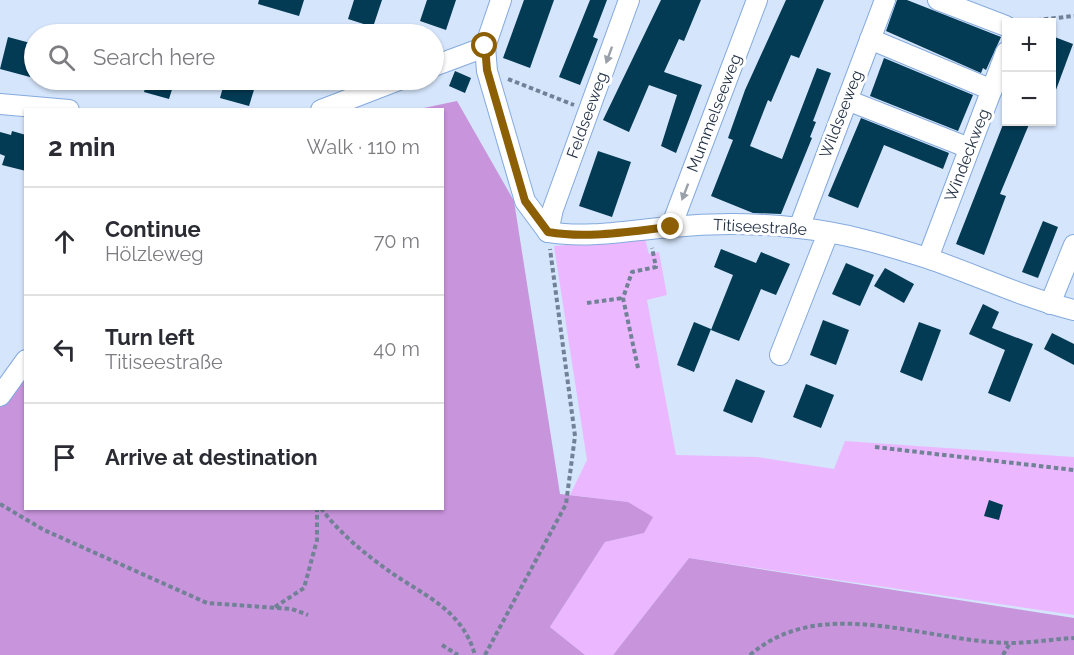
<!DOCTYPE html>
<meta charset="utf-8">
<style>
:root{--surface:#fff;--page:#f2f2f3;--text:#2b2b33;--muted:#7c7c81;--line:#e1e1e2}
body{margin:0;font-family:Raleway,sans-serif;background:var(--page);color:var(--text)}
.controls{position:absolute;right:18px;top:18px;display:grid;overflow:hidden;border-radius:0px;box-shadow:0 2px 4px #0004}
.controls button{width:54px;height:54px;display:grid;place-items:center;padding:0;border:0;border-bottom:2px solid var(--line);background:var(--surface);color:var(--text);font:30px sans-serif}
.stop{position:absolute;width:18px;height:18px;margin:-14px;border:4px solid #8c5f04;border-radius:50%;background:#fff}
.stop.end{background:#8c5f04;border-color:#fff;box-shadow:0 2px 6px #0008}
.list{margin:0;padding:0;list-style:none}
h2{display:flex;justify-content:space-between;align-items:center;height:78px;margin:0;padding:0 24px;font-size:26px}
h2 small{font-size:20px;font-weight:400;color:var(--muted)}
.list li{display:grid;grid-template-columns:39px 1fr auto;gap:18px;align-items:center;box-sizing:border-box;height:108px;padding:0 24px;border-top:2px solid var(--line)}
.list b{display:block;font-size:22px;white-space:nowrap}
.list p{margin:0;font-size:20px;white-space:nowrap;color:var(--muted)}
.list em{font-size:20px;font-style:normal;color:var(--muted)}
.icon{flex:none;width:33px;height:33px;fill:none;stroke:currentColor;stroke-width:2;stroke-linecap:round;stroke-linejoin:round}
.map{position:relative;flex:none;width:1074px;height:655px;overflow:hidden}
.search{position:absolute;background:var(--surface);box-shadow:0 2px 4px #0004;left:24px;top:24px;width:420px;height:66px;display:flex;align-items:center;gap:15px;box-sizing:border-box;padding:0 21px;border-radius:33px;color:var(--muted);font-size:22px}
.panel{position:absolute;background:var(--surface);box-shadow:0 2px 4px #0004;left:24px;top:108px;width:420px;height:402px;border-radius:0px}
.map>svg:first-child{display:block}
.green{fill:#ebb8ff}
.forest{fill:#c894dc}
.building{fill:#033a54}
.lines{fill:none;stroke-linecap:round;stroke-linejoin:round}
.minor-casing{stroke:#84aade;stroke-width:22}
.path{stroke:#718196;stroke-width:4;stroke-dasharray:4.5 3;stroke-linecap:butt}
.minor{stroke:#fff;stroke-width:20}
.oneway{fill:#9aa0aa}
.route{stroke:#8c5f04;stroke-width:8}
.labels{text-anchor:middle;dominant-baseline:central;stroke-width:6;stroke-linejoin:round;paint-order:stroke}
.street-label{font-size:16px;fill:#1e2d42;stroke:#fff}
</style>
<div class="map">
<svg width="1074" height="655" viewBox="0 0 1074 655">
<rect width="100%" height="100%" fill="#d5e5fb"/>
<path class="green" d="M645 239 649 254 659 252 667 295 647 300 676 455 757 457 834 469 845 441 1074 457V615L689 558 613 655H585L550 627 605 542 643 533 628 502 570 495 587 460 554 246Z"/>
<g class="forest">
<path d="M457 101 514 201 560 494 628 502 653 517 644 533 605 542 550 627 585 655H0V396L25 360 26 508H442V110L419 109Z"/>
<path d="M689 558 1074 618V655H613Z"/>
</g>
<g class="building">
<path d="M259 0H304L299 16 258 4Z"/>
<path d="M354 0H382L373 27 348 19Z"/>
<path d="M427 0H456L446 30 420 21Z"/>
<path d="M524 0H554L530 68 503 58Z"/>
<path d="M590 0H607L593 37 598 39 580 85 559 77Z"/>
<path d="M661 0H701L684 41 679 39 664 72 702 85 676 153 661 146 677 95 649 85 629 132 603 120Z"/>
<path d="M786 0H824L799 58 791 55 771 102 768 100 750 146 782 159 817 68 831 73 813 121 816 122 810 137 812 138 781 214 753 213 711 196 733 140 728 138 745 90Z"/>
<path d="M897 0H907L1001 37 986 70 983 68 981 73 886 31Z"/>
<path d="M1052 36 1073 44 1053 98H1052Z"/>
<path d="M8 37 34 44V62L30 77 0 69Z"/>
<path d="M884 58 973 95 958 131 870 96Z"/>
<path d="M455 71 471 78 465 93 449 86Z"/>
<path d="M147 80H175L169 99 144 92Z"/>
<path d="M225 80H257L249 106 220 98Z"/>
<path d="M861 118 949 153 943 169 884 145 858 208 828 196Z"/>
<path d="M1004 122H1030L1000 194 1006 196 984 255 956 244Z"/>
<path d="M12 131 26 135V171L2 165 5 156 0 154V132L11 135Z"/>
<path d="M598 151 631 162 612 217 579 206Z"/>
<path d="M1043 221 1058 227 1038 278 1022 272Z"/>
<path d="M721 249 756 263 761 252 790 264 776 295 761 289 739 341 711 330 733 275 714 267Z"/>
<path d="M846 263 874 275 860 306 832 294Z"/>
<path d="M885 268 914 284 904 303 874 286Z"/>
<path d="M983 304 999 312 992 328 1033 344 1010 402 988 393 1005 350 969 334Z"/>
<path d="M823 320 849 330 836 365 810 355Z"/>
<path d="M694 322 711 329 694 372 677 365Z"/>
<path d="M919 322 941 330 922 381 900 372Z"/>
<path d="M1052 333 1074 344V365L1044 349Z"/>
<path d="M736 379 765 391 752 423 723 411Z"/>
<path d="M806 384 834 395 821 428 793 417Z"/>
<path d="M989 500 1003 505 999 520 984 516Z"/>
</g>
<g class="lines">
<defs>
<g id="minor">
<path d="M938 0 1006 26"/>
<path d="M870 39 992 90"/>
<path d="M485 47 487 71 525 201 548 232"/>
<path d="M434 66 485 47 501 0"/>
<path d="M847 100 969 148"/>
<path d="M0 104 69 110"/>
<path d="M321 110 399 80"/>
<path d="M671 227 757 0"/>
<path d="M799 228 885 0"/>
<path d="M548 232C589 239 630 230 671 227 712 223 757 223 799 228 842 232 886 245 927 258 977 275 1024 298 1074 310"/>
<path d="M548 232 553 209 629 0"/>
<path d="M928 258 1006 52"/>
<path d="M1050 304 1074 245"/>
<path d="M780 355 828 233"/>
<path d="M0 396 26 360"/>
</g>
</defs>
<use href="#minor" class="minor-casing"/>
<g class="path">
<path d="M1029 21 1074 16"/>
<path d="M508 79 574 105"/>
<path d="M587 303 623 298"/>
<path d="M638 368 623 298 632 272 656 267 652 248"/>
<path d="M875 447 1074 470"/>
<path d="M0 504 44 530 207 603 292 609 308 615"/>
<path d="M321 508C338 532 365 554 389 571 424 596 462 609 475 655"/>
<path d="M275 607 304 588 317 540V508"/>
<path d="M442 645 458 655"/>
<path d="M485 655 566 504 575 436 550 249"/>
<path d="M750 655C822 593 925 642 1010 643 1031 643 1053 639 1074 638"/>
<path d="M1003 655 1010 643"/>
</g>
<use href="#minor" class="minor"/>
</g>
<defs><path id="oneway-solid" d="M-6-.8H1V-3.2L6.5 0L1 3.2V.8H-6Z" transform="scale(1.5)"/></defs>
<g class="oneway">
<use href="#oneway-solid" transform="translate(609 55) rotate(110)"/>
<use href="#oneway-solid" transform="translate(685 192) rotate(111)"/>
</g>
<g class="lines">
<path class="route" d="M485 46 487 70 525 201 548 232C588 239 631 231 671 227"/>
</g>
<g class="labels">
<g class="street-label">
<text transform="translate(714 113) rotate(-69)">Mummelseeweg</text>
<text transform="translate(841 114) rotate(-69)">Wildseeweg</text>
<text transform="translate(587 115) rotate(-70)">Feldseeweg</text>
<text transform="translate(967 155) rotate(-69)">Windeckweg</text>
<text transform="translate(760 227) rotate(3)">Titiseestraße</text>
</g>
</g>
</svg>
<div class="controls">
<button>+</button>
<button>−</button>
</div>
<div class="stop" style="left:485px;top:46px"></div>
<div class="stop end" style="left:671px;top:227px"></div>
<div class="search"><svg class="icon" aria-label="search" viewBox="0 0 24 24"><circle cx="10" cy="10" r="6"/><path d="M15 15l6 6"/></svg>Search here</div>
<section class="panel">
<h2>2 min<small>Walk · 110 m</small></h2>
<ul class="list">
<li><svg class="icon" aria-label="ahead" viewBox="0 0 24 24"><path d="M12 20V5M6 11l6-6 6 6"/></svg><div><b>Continue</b><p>Hölzleweg</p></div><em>70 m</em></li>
<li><svg class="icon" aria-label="left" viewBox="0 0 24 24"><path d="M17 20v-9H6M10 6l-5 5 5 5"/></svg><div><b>Turn left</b><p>Titiseestraße</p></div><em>40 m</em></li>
<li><svg class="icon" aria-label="arrive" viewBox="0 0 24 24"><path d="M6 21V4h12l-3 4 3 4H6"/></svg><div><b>Arrive at destination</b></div></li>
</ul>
</section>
</div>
